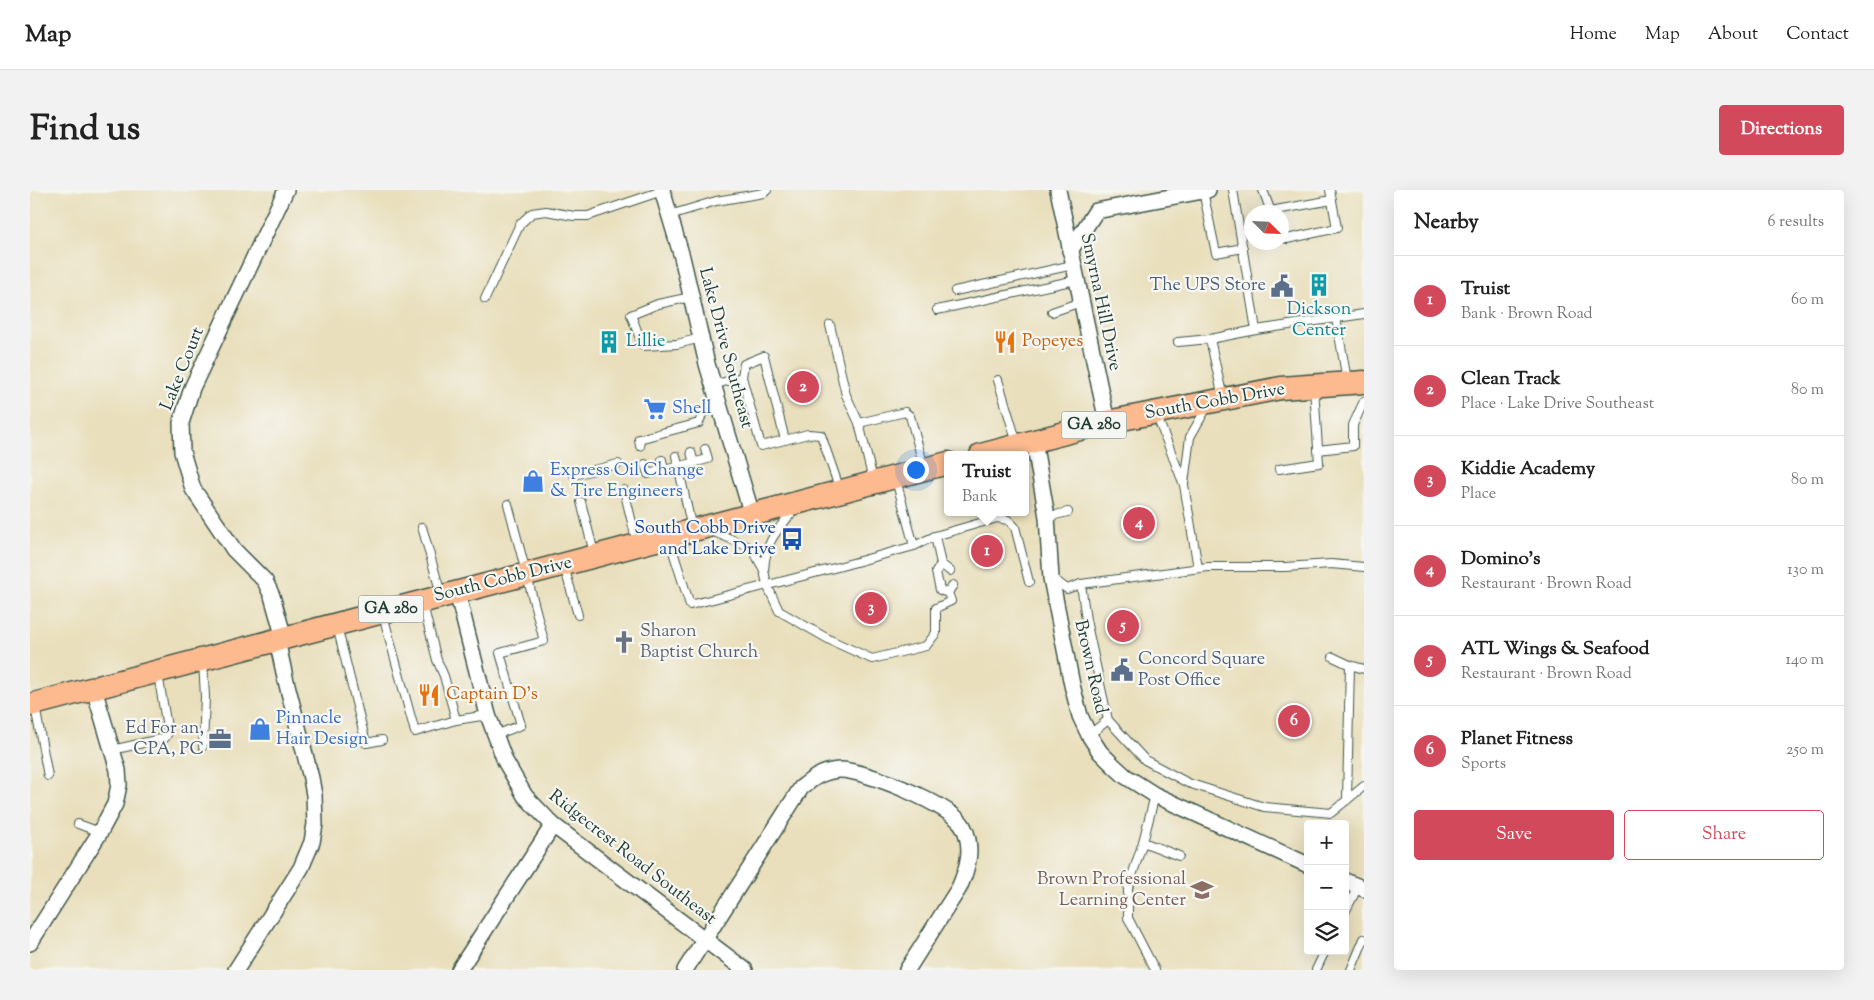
<!DOCTYPE html>
<meta charset="utf-8">
<style>
:root{--surface:#fff;--page:#f2f2f2;--text:#222;--muted:#767676;--line:#e0e0e0;--accent:#d1495b}
body{margin:0;font-family:"Sorts Mill Goudy",serif;background:var(--page);color:var(--text)}
.controls{position:absolute;right:15px;bottom:15px;display:grid;overflow:hidden;border-radius:5px;box-shadow:0 5px 20px #0002}
.controls button{width:45px;height:45px;display:grid;place-items:center;padding:0;border:0;border-bottom:1px solid var(--line);background:var(--surface);color:var(--text);font:25px sans-serif}
.compass{position:absolute;left:1214px;top:15px;width:45px;height:45px;border-radius:50%;background:var(--surface);box-shadow:0 5px 20px #0002;rotate:114deg}
.you{position:absolute;left:885px;top:279px;width:18px;height:18px;margin:-12px;border:4px solid #fff;border-radius:50%;background:#1a73e8;box-shadow:0 0 0 8px #1a73e833}
.badge{display:grid;place-items:center;width:32px;height:32px;border-radius:50%;background:var(--accent);color:#fff;font-size:16px;font-weight:700}
.pin{position:absolute;translate:-50% -50%;border:2px solid #fff;box-shadow:0 1px 5px #0006}
.popup{position:absolute;left:914px;top:261px;width:85px;height:65px;box-sizing:border-box;display:grid;place-content:center;border-radius:5px;background:var(--surface);filter:drop-shadow(0 1px 4px #0005);font-size:16px;white-space:nowrap;color:var(--muted)}
.popup b{font-size:19px;color:var(--text)}
.popup::after{content:'';position:absolute;left:50%;top:100%;margin-left:-10px;border:10px solid transparent;border-top-color:var(--surface)}
.list{margin:0;padding:0;list-style:none}
h2{display:flex;justify-content:space-between;align-items:center;height:65px;margin:0;padding:0 20px;font-size:21px}
h2 small{font-size:16px;font-weight:400;color:var(--muted)}
.list li{display:grid;grid-template-columns:32px 1fr auto;gap:15px;align-items:center;box-sizing:border-box;height:90px;padding:0 20px;border-top:1px solid var(--line)}
.list b{display:block;font-size:19px;white-space:nowrap}
.list p{margin:0;font-size:16px;white-space:nowrap;color:var(--muted)}
.list em{font-size:16px;font-style:normal;color:var(--muted)}
.actions{display:flex;gap:10px;padding:15px 20px}
.actions a{flex:1;padding:11px 0;border:1px solid var(--accent);border-radius:5px;text-align:center;font-size:18px;color:var(--accent)}
.actions .main{background:var(--accent);color:#fff}
.icon{flex:none;width:28px;height:28px;fill:none;stroke:currentColor;stroke-width:2;stroke-linecap:round;stroke-linejoin:round}
.map{position:relative;flex:none;width:1334px;height:780px;overflow:hidden;border-radius:5px}
header{display:flex;align-items:center;gap:30px;box-sizing:border-box;height:70px;padding:0 25px;background:var(--surface);border-bottom:1px solid var(--line)}
header strong{font-size:24px}
nav{display:flex;gap:28px;margin-inline-start:auto;font-size:18px}
.intro{display:flex;align-items:center;justify-content:space-between;box-sizing:border-box;height:120px;padding:0 30px}
h1{margin:0;font-size:35px}
.button{padding:12px 22px;border-radius:5px;background:var(--accent);color:#fff;font-size:18px;font-weight:700}
main{display:flex;gap:30px;padding:0 30px}
aside{flex:1;background:var(--surface);border-radius:5px;box-shadow:0 5px 20px #0002}
.map>svg:first-child{display:block}
.lines{fill:none;stroke-linecap:round;stroke-linejoin:round}
.service-casing{stroke:#3d5548;stroke-width:10}
.minor-casing{stroke:#3d5548;stroke-width:18}
.primary-casing{stroke:#3d5548;stroke-width:25}
.service{stroke:#fff;stroke-width:8}
.minor{stroke:#fff;stroke-width:15}
.primary{stroke:#fcba8e;stroke-width:22}
.labels{text-anchor:middle;dominant-baseline:central;stroke-width:4.5;stroke-linejoin:round;paint-order:stroke}
.shield{fill:#f6f6f2;stroke:#60746d;stroke-width:1}
.shield-label{font-size:16px;font-weight:bold;fill:#1f3d34}
.service-label{font-size:18px;fill:#4e5e75;stroke:#f6f6f2;text-anchor:end}
.street-label{font-size:18px;fill:#1f3d34;stroke:#f6f6f2}
.culture-label{font-size:18px;fill:#0d838f;stroke:#f6f6f2}
.food-label{font-size:18px;fill:#c56008;stroke:#f6f6f2;text-anchor:start}
.shop-label{font-size:18px;fill:#366cbe;stroke:#f6f6f2;text-anchor:start}
.transit-label{font-size:18px;fill:#164399;stroke:#f6f6f2;text-anchor:end}
.worship-label{font-size:18px;fill:#5b616d;stroke:#f6f6f2;text-anchor:start}
.education-label{font-size:18px;fill:#785e54;stroke:#f6f6f2;text-anchor:end}
</style>
<header>
<strong>Map</strong>
<nav><a>Home</a><a>Map</a><a>About</a><a>Contact</a></nav>
</header>
<div class="intro"><h1>Find us</h1><a class="button">Directions</a></div>
<main>
<div class="map">
<svg width="1334" height="780" viewBox="0 0 1334 780">
<rect width="100%" height="100%" fill="#f6f6f2"/>
<filter id="ink" filterUnits="userSpaceOnUse"><feTurbulence type="fractalNoise" baseFrequency=".02" numOctaves="2"/><feDisplacementMap in="SourceGraphic" scale="10" xChannelSelector="R" yChannelSelector="G"/><feConvolveMatrix kernelMatrix="1 2 1 2 8 2 1 2 1" color-interpolation-filters="sRGB"/></filter>
<filter id="wash" filterUnits="userSpaceOnUse"><feTurbulence type="fractalNoise" baseFrequency=".0096" numOctaves="4" result="noise"/><feDisplacementMap in="SourceGraphic" scale="20" xChannelSelector="R" yChannelSelector="G"/><feGaussianBlur stdDeviation="1.12" result="paint"/><feColorMatrix in="noise" values="0 0 0 0 0 0 0 0 0 0 0 0 0 0 0 0 0 1.4 0 .05"/><feComposite in="paint" operator="in"/></filter>
<g filter="url(#wash)">
<rect width="100%" height="100%" fill="#e9dfbc"/>
</g>
<g filter="url(#ink)">
<g class="lines">
<defs>
<g id="service">
<path d="M1233 0 1241 22"/>
<path d="M1173 1 1186 63 1213 58"/>
<path d="M1240 21 1302 10"/>
<path d="M640 25 686 11 734 3 737 0"/>
<path d="M1252 45 1257 49 1307 38 1300 0"/>
<path d="M925 101 1043 75"/>
<path d="M661 107 628 114 601 125 613 156 647 154 671 148"/>
<path d="M455 109 490 34 502 23 516 21 544 26H558L632 1"/>
<path d="M907 120 1046 90"/>
<path d="M1022 122 1051 112"/>
<path d="M1306 128 1317 190"/>
<path d="M800 135 816 205 829 233"/>
<path d="M1226 140 1334 124"/>
<path d="M1180 149 1193 208"/>
<path d="M1148 152 1180 149 1226 140 1203 0"/>
<path d="M712 187 714 174 734 166 755 250"/>
<path d="M968 190 987 253"/>
<path d="M683 195 712 187 731 256 778 244 791 245 810 300"/>
<path d="M1126 224 1154 295 1168 378"/>
<path d="M610 256 609 249 669 233 673 222 690 218"/>
<path d="M1288 260 1323 256V235L1334 211"/>
<path d="M661 262 664 273"/>
<path d="M646 266 662 339"/>
<path d="M632 270 634 280"/>
<path d="M615 274 618 284 678 269 675 259"/>
<path d="M1249 279 1289 273 1284 198"/>
<path d="M544 285 588 274"/>
<path d="M843 290 829 233 875 222 880 226 894 277"/>
<path d="M866 290 884 356"/>
<path d="M1154 293 1160 247 1177 217"/>
<path d="M594 300 607 353"/>
<path d="M551 312 564 363"/>
<path d="M1017 327 1038 322"/>
<path d="M392 337 411 404"/>
<path d="M682 341 717 356 724 362 734 380 737 395 749 421 800 450 842 469 896 456 906 443V418L921 411 918 403 923 395"/>
<path d="M905 346 911 374 920 381"/>
<path d="M639 349 660 415 808 377 884 356 905 346 967 328 978 330 985 337 999 392"/>
<path d="M911 374 906 382 910 400 918 403"/>
<path d="M534 376 548 425"/>
<path d="M734 380C736 349 747 341 765 319"/>
<path d="M1022 388 1037 399 1051 394 1056 430 1078 530 1115 570 1158 593 1234 617 1301 623 1334 596"/>
<path d="M1051 394 1178 377H1255L1301 374 1334 377"/>
<path d="M393 415 407 470 414 486 426 530"/>
<path d="M353 425 385 542 426 530 458 525"/>
<path d="M307 436 336 553 352 550"/>
<path d="M1303 467 1320 475 1334 479"/>
<path d="M173 471 175 507 173 556"/>
<path d="M5 516 18 586"/>
<path d="M466 545 491 535 470 463 514 451 478 314"/>
<path d="M1059 545 1078 530"/>
<path d="M82 560 135 548 138 543 128 484"/>
<path d="M1125 605 1113 652 1098 698V728L1125 780"/>
<path d="M1317 610 1320 475"/>
<path d="M48 634 70 642"/>
<path d="M1113 652 1149 666"/>
<path d="M1315 722 1328 697"/>
<path d="M1286 780 1295 761"/>
<path d="M1321 780 1334 749"/>
</g>
<g id="minor">
<path d="M632 0 652 67 677 174 722 325"/>
<path d="M1028 0 1077 232"/>
<path d="M1040 61 1066 21 1178 0"/>
<path d="M1004 251 1017 327 1021 388 1042 495 1050 526 1059 545 1070 562 1082 574 1095 586 1125 605 1278 675"/>
<path d="M427 402 458 525 475 571 495 606 523 635 715 780"/>
<path d="M254 448 242 406 235 391 204 360 163 299 152 262 151 233 162 198 256 0"/>
<path d="M1315 691 1334 699"/>
<path d="M0 753 69 644 85 614 89 595 88 580 64 499"/>
<path d="M206 780 271 678 282 652 285 634 284 605 281 588 255 487 247 450"/>
<path d="M429 780 523 635"/>
<path d="M655 780 771 598C783 588 793 581 809 580 832 579 922 615 933 636 944 656 938 678 929 698L877 780"/>
</g>
<g id="primary">
<path d="M951 265 1077 232 1251 198 1334 192"/>
<path d="M0 515 918 273"/>
</g>
</defs>
<use href="#service" class="service-casing"/>
<use href="#minor" class="minor-casing"/>
<use href="#primary" class="primary-casing"/>
<use href="#service" class="service"/>
<use href="#minor" class="minor"/>
<use href="#primary" class="primary"/>
</g>
</g>
<defs>
<symbol id="building-bare" viewBox="-9 -9 18 18"><path d="M-4-6H4V6H1V3H-1V6H-4ZM-2.5-4.3h1.7v1.8h-1.7ZM.8-4.3h1.7v1.8H.8ZM-2.5-1h1.7V.8h-1.7ZM.8-1h1.7V.8H.8Z" fill="#0f9aa8" stroke="#f6f6f2" stroke-width="2.5" paint-order="stroke"/></symbol>
<symbol id="civic-bare" viewBox="-9 -9 18 18"><path d="M-.6-6.5H3V-4.5H.6V-3L4-1V1h2V6H-6V1h2V-1L-.6-3ZM-1.2 2.5V6h2.4V2.5Z" fill="#5c6f8a" stroke="#f6f6f2" stroke-width="2.5" paint-order="stroke"/></symbol>
<symbol id="restaurant-bare" viewBox="-9 -9 18 18"><path d="M-5-6h1v4h1v-4h1v4h1v-4h1v5L-1.5 .5V6h-2V.5L-5-1ZM5-6V6H3V1.5H1.5Q1.5-4 5-6Z" fill="#e8710a" stroke="#f6f6f2" stroke-width="2.5" paint-order="stroke"/></symbol>
<symbol id="supermarket-bare" viewBox="-9 -9 18 18"><path d="M-6-5.5h2.5l.6 2H6L4.5 2H-2.5L-4.4-4H-6ZM-1.5 3.2a1.3 1.3 0 1 0 .1 0ZM3 3.2a1.3 1.3 0 1 0 .1 0Z" fill="#3f7fe0" stroke="#f6f6f2" stroke-width="2.5" paint-order="stroke"/></symbol>
<symbol id="shop-bare" viewBox="-9 -9 18 18"><path d="M-5-2.5h2.3a2.7 3.5 0 0 1 5.4 0H5L5.5 6h-11ZM-1.5-2.5h3a1.5 2.3 0 0 0-3 0Z" fill="#3f7fe0" stroke="#f6f6f2" stroke-width="2.5" paint-order="stroke"/></symbol>
<symbol id="bus-bare" viewBox="-9 -9 18 18"><path d="M-5-6H5V4H4V6H2V4H-2V6H-4V4H-5ZM-3.5-4V0h7V-4ZM-3.5 1.2v1.5H-2V1.2ZM2 1.2v1.5H3.5V1.2Z" fill="#1a4fb4" stroke="#f6f6f2" stroke-width="2.5" paint-order="stroke"/></symbol>
<symbol id="church-bare" viewBox="-9 -9 18 18"><path d="M-1.2-6h2.4v3.5h3.3v2.4h-3.3V6h-2.4V-.1h-3.3v-2.4h3.3Z" fill="#6b7280" stroke="#f6f6f2" stroke-width="2.5" paint-order="stroke"/></symbol>
<symbol id="office-bare" viewBox="-9 -9 18 18"><path d="M-6-3h4V-5.5h4V-3h4V5H-6ZM-1-4.5V-3h2v-1.5ZM-6 0V1H6V0Z" fill="#5c6f8a" stroke="#f6f6f2" stroke-width="2.5" paint-order="stroke"/></symbol>
<symbol id="school-bare" viewBox="-9 -9 18 18"><path d="M0-5L7-2L0 1L-7-2ZM-4 1L0 2.5L4 1V4Q0 6-4 4Z" fill="#8d6e63" stroke="#f6f6f2" stroke-width="2.5" paint-order="stroke"/></symbol>
</defs>
<g fill-rule="evenodd">
<use href="#building-bare" x="1273" y="79" width="32" height="32"/>
<use href="#civic-bare" x="1236" y="80" width="32" height="32"/>
<use href="#building-bare" x="563" y="136" width="32" height="32"/>
<use href="#restaurant-bare" x="959" y="136" width="32" height="32"/>
<use href="#supermarket-bare" x="609" y="203" width="32" height="32"/>
<use href="#shop-bare" x="487" y="275" width="32" height="32"/>
<use href="#bus-bare" x="746" y="333" width="32" height="32"/>
<use href="#church-bare" x="578" y="436" width="32" height="32"/>
<use href="#civic-bare" x="1076" y="464" width="32" height="32"/>
<use href="#restaurant-bare" x="383" y="489" width="32" height="32"/>
<use href="#shop-bare" x="214" y="523" width="32" height="32"/>
<use href="#office-bare" x="174" y="533" width="32" height="32"/>
<use href="#school-bare" x="1156" y="684" width="32" height="32"/>
</g>
<g class="labels">
<g class="shield">
<rect x="1031.5" y="221.5" width="65" height="27" rx="4"/>
<rect x="328.5" y="405.5" width="65" height="27" rx="4"/>
</g>
<g class="shield-label">
<text x="1064" y="235">GA 280</text>
<text x="361" y="419">GA 280</text>
</g>
<g class="service-label">
<text x="1236" y="96">The UPS Store</text>
<text x="1108" y="470" text-anchor="start">Concord Square<tspan x="1108" dy="21">Post Office</tspan></text>
<text x="174" y="539">Ed For an,<tspan x="174" dy="21">CPA, PC</tspan></text>
</g>
<g class="street-label">
<text transform="translate(1070 112) rotate(78)">Smyrna Hill Drive</text>
<text transform="translate(695 158) rotate(75)">Lake Drive Southeast</text>
<text transform="translate(153 179) rotate(-68)">Lake Court</text>
<text transform="translate(1185 212) rotate(-10)">South Cobb Drive</text>
<text transform="translate(473 390) rotate(-14)">South Cobb Drive</text>
<text transform="translate(1060 477) rotate(77)">Brown Road</text>
<text transform="translate(602 668) rotate(38)">Ridgecrest Road Southeast</text>
</g>
<g class="culture-label">
<text x="1289" y="120">Dickson<tspan x="1289" dy="21">Center</tspan></text>
<text x="596" y="152" text-anchor="start">Lillie</text>
</g>
<g class="food-label">
<text x="992" y="152">Popeyes</text>
<text x="416" y="505">Captain D's</text>
</g>
<g class="shop-label">
<text x="642" y="219">Shell</text>
<text x="520" y="281">Express Oil Change<tspan x="520" dy="21">&amp; Tire Engineers</tspan></text>
<text x="246" y="529">Pinnacle<tspan x="246" dy="21">Hair Design</tspan></text>
</g>
<g class="transit-label">
<text x="746" y="339">South Cobb Drive<tspan x="746" dy="21">and Lake Drive</tspan></text>
</g>
<g class="worship-label">
<text x="610" y="442">Sharon<tspan x="610" dy="21">Baptist Church</tspan></text>
</g>
<g class="education-label">
<text x="1156" y="690">Brown Professional<tspan x="1156" dy="21">Learning Center</tspan></text>
</g>
</g>
</svg>
<div class="controls">
<button>+</button>
<button>−</button>
<button><svg class="icon" aria-label="layers" viewBox="0 0 24 24"><path d="M12 4l9 5-9 5-9-5zM3 14l9 5 9-5"/></svg></button>
</div>
<svg class="compass" viewBox="-18 -18 36 36"><path d="M0-13l5 13h-10z" fill="#e53935"/><path d="M0 13l5-13h-10z" fill="#767676"/></svg>
<div class="you"></div>
<div class="pin badge" style="left:957px;top:361px">1</div>
<div class="popup"><b>Truist</b>Bank</div>
<div class="pin badge" style="left:773px;top:197px">2</div>
<div class="pin badge" style="left:841px;top:418px">3</div>
<div class="pin badge" style="left:1109px;top:333px">4</div>
<div class="pin badge" style="left:1093px;top:436px">5</div>
<div class="pin badge" style="left:1264px;top:531px">6</div>
</div>
<aside>
<h2>Nearby<small>6 results</small></h2>
<ul class="list">
<li><span class="badge">1</span><div><b>Truist</b><p>Bank · Brown Road</p></div><em>60 m</em></li>
<li><span class="badge">2</span><div><b>Clean Track</b><p>Place · Lake Drive Southeast</p></div><em>80 m</em></li>
<li><span class="badge">3</span><div><b>Kiddie Academy</b><p>Place</p></div><em>80 m</em></li>
<li><span class="badge">4</span><div><b>Domino's</b><p>Restaurant · Brown Road</p></div><em>130 m</em></li>
<li><span class="badge">5</span><div><b>ATL Wings &amp; Seafood</b><p>Restaurant · Brown Road</p></div><em>140 m</em></li>
<li><span class="badge">6</span><div><b>Planet Fitness</b><p>Sports</p></div><em>250 m</em></li>
</ul>
<div class="actions"><a class="main">Save</a><a>Share</a></div>
</aside>
</main>
